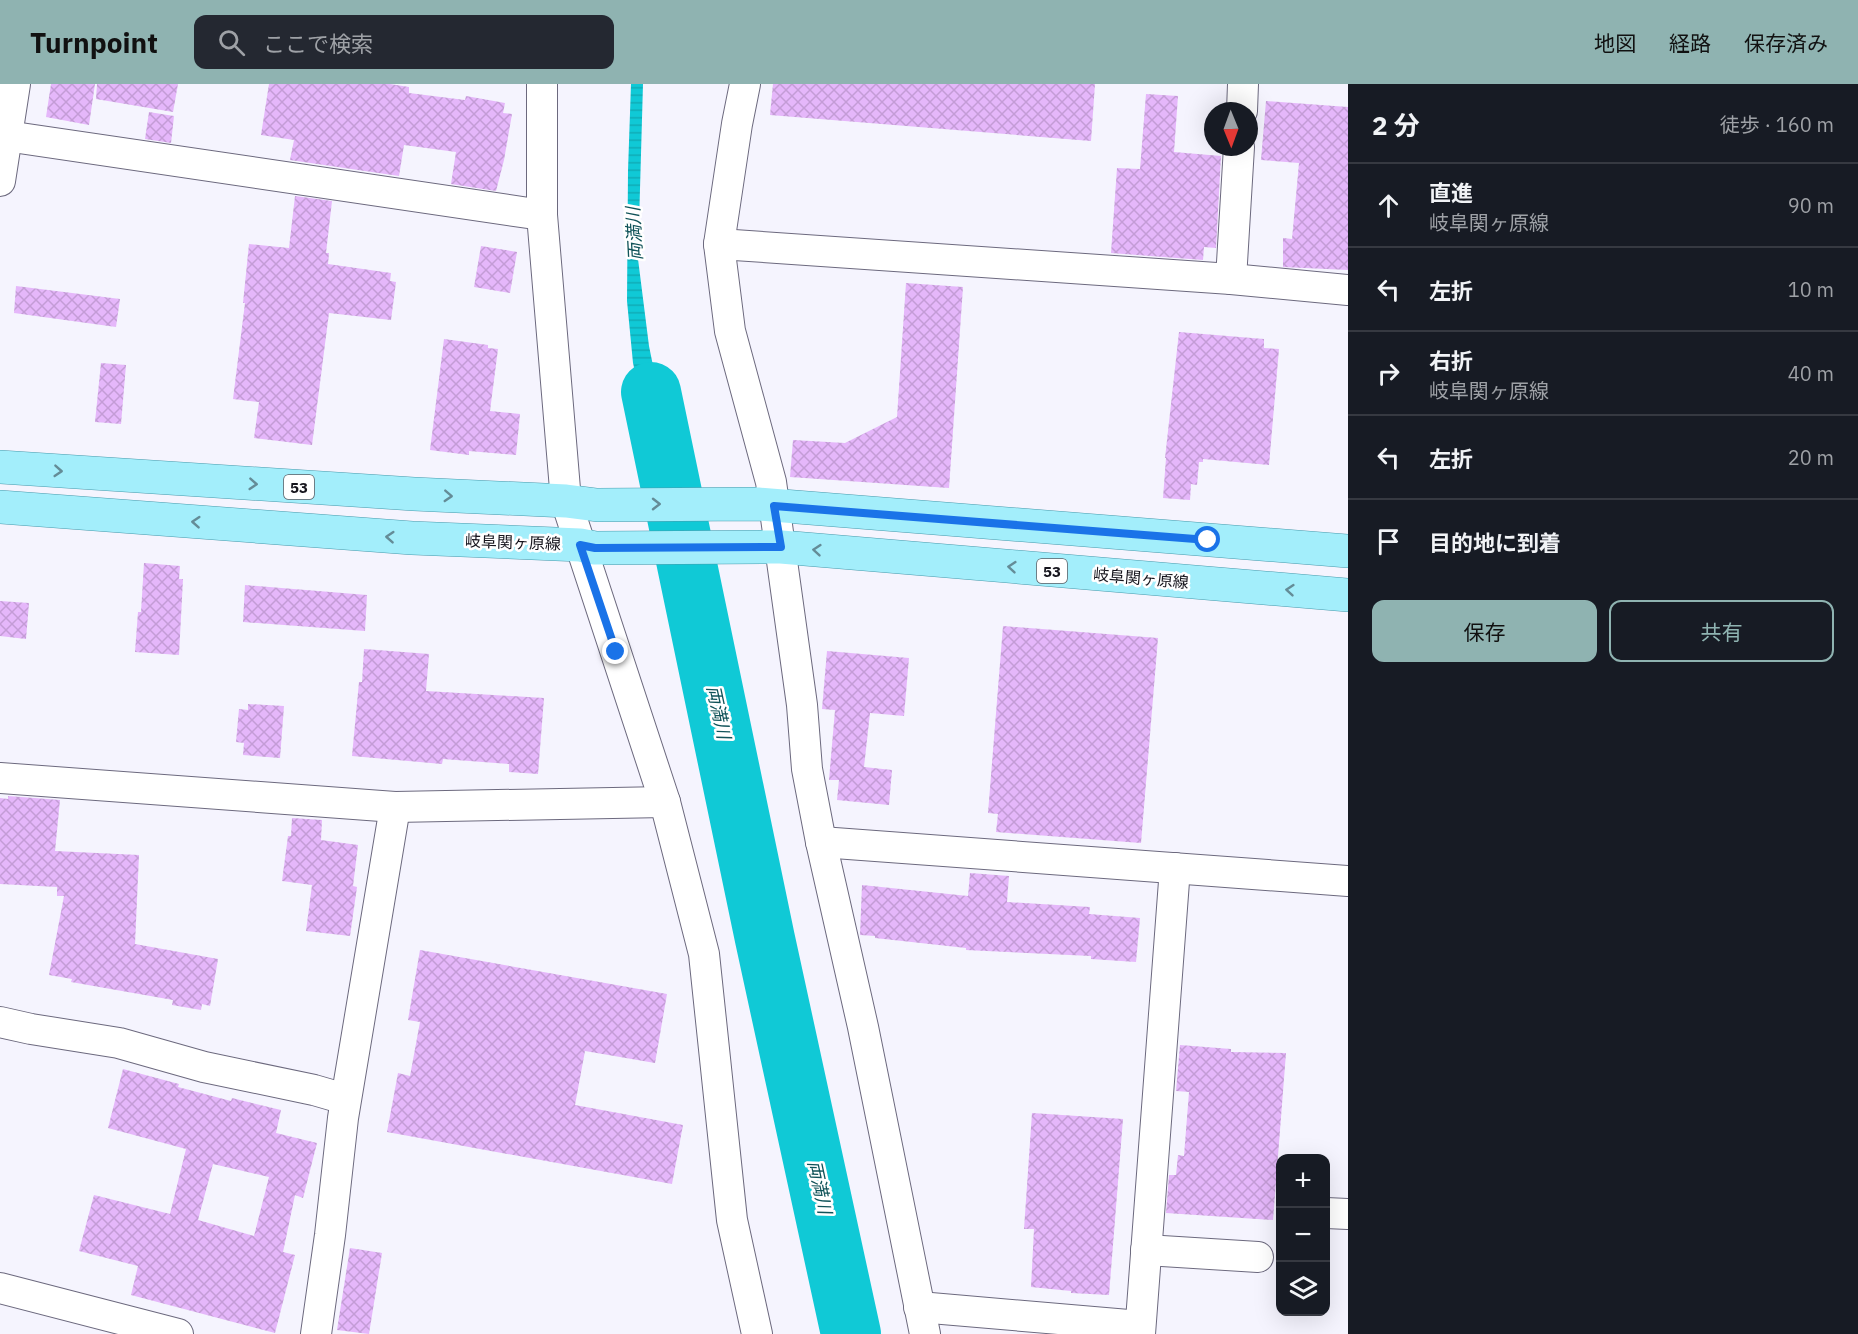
<!DOCTYPE html>
<html lang="ja">
<meta charset="utf-8">
<style>
:root{--surface:#171b24;--page:#242831;--text:#f1f3f6;--muted:#9ea1a6;--line:#363941;--accent:#8fb3b1}
body{margin:0;font-family:"IBM Plex Sans","Noto Sans JP",sans-serif;background:var(--page);color:var(--text)}
.controls{position:absolute;right:18px;bottom:18px;display:grid;overflow:hidden;border-radius:12px;box-shadow:0 6px 24px #0002}
.controls button{width:54px;height:54px;display:grid;place-items:center;padding:0;border:0;border-bottom:2px solid var(--line);background:var(--surface);color:var(--text);font:30px sans-serif}
.compass{position:absolute;left:1204px;top:18px;width:54px;height:54px;border-radius:50%;background:var(--surface);box-shadow:0 6px 24px #0002;rotate:179deg}
.stop{position:absolute;width:18px;height:18px;margin:-14px;border:4px solid #1a73e8;border-radius:50%;background:#fff}
.stop.end{background:#1a73e8;border-color:#fff;box-shadow:0 2px 6px #0008}
.list{margin:0;padding:0;list-style:none}
h2{display:flex;justify-content:space-between;align-items:center;height:78px;margin:0;padding:0 24px;font-size:26px}
h2 small{font-size:20px;font-weight:400;color:var(--muted)}
.list li{display:grid;grid-template-columns:39px 1fr auto;gap:18px;align-items:center;box-sizing:border-box;height:84px;padding:0 24px;border-top:2px solid var(--line)}
.list b{display:block;font-size:22px;white-space:nowrap}
.list p{margin:0;font-size:20px;white-space:nowrap;color:var(--muted)}
.list em{font-size:20px;font-style:normal;color:var(--muted)}
.actions{display:flex;gap:12px;padding:18px 24px}
.actions a{flex:1;padding:14px 0;border:2px solid var(--accent);border-radius:12px;text-align:center;font-size:21px;color:var(--accent)}
.actions .main{background:var(--accent);color:#111}
.icon{flex:none;width:33px;height:33px;fill:none;stroke:currentColor;stroke-width:2;stroke-linecap:round;stroke-linejoin:round}
.map{position:relative;flex:none;width:1348px;height:1250px;overflow:hidden}
header{display:flex;align-items:center;gap:36px;box-sizing:border-box;height:84px;padding:0 30px;background:var(--accent);color:#111}
header strong{font-size:28px}
nav{display:flex;gap:33px;margin-inline-start:auto;font-size:21px}
.search{width:420px;height:54px;background:var(--page);display:flex;align-items:center;gap:15px;box-sizing:border-box;padding:0 21px;border-radius:12px;color:var(--muted);font-size:22px}
main{display:flex}
aside{flex:1;background:var(--surface)}
.map>svg:first-child{display:block}
.water{fill:url(#water-rules)}
.lines{fill:none;stroke-linecap:round;stroke-linejoin:round}
.river{stroke:#10c9d6;stroke-width:60}
.building{fill:url(#building-cross-hatch);fill-rule:evenodd}
.street-casing{stroke:#6c697e;stroke-width:32}
.primary-casing{stroke:#499aac;stroke-width:34}
.street{stroke:#fff;stroke-width:30}
.primary{stroke:#a3eefb;stroke-width:33}
.oneway{stroke:#648c97}
.route{stroke:#1a73e8;stroke-width:8}
.labels{text-anchor:middle;dominant-baseline:central;stroke-width:5;stroke-linejoin:round;paint-order:stroke}
.shield{fill:#fff;stroke:#5c5b61;stroke-width:1.5}
.shield-label{font-size:15px;font-weight:bold;fill:#16151d}
.street-label{font-size:16px;fill:#16151d;stroke:#fff}
.water-label{font-size:18px;font-style:italic;fill:#105359;stroke:#fff}
</style>
<header>
<strong>Turnpoint</strong>
<div class="search"><svg class="icon" aria-label="search" viewBox="0 0 24 24"><circle cx="10" cy="10" r="6"/><path d="M15 15l6 6"/></svg>ここで検索</div>
<nav><a>地図</a><a>経路</a><a>保存済み</a></nav>
</header>
<main>
<div class="map">
<svg width="1348" height="1250" viewBox="0 0 1348 1250">
<defs>
<pattern id="water-rules" width="6" height="5" patternUnits="userSpaceOnUse" patternTransform="scale(1.5)"><rect width="6" height="5" fill="#10c9d6"/><path d="M0 2.5h6" fill="none" stroke="#0facb7"/></pattern>
<pattern id="building-cross-hatch" width="8" height="8" patternUnits="userSpaceOnUse" patternTransform="scale(1.5)"><rect width="8" height="8" fill="#e5b7fa"/><path d="M0 0l8 8M0 8l8-8" fill="none" stroke="#c49cd6"/></pattern>
</defs>
<rect width="100%" height="100%" fill="#f5f4fe"/>
<path class="water" d="M631 0H643L638 175 649 262 672 375 682 391 658 389 633 279 627 217 628 87Z"/>
<g class="lines">
<path class="river" d="M651 308 765 855 851 1250"/>
</g>
<g class="building">
<path d="M51 0H95L89 41 46 33Z"/>
<path d="M97 0H178L173 28 96 15Z"/>
<path d="M269 0H390L409 3V9L465 16 466 12 505 19 503 29 512 30 504 76 496 107 451 100 456 68 404 61 399 92 290 76 294 56 261 51Z"/>
<path d="M773 0H1095L1091 57 770 31Z"/>
<path d="M1146 10 1178 12 1174 68 1221 72 1216 164 1204 163 1203 176 1111 169 1117 84 1140 85Z"/>
<path d="M1266 17 1348 23V186L1283 183V154L1292 155 1299 79 1261 76Z"/>
<path d="M149 28 174 32 171 59 145 55Z"/>
<path d="M295 112 332 117 326 169H329L328 180 391 189 390 197 396 198 391 236 329 229 312 361 254 354 259 318 233 315 245 219H243L249 160 289 164Z"/>
<path d="M481 162 517 168 510 209 474 203Z"/>
<path d="M906 199 963 203 949 404 790 393 793 356 845 359 897 333Z"/>
<path d="M16 202 120 215 116 243 14 229Z"/>
<path d="M1179 248 1264 255V264L1279 265 1269 381 1203 375V378H1199L1197 401 1191 400 1190 416 1163 414 1166 374H1165Z"/>
<path d="M444 255 488 261V264L498 265 490 327 520 330 516 371 469 367V371L430 366Z"/>
<path d="M101 279 126 281 121 340 95 338Z"/>
<path d="M144 479 180 482 179 495H183L179 571 135 568 138 528H141Z"/>
<path d="M245 501 367 511 365 547 243 538Z"/>
<path d="M0 517 29 519 26 555 0 552Z"/>
<path d="M1003 542 1158 554 1141 759 996 748 998 730 988 729Z"/>
<path d="M364 565 429 570 426 607 544 614 538 690 509 688V680L443 675 442 680 352 672 359 598H362Z"/>
<path d="M827 567 909 574 904 632 870 629 864 683 892 686 889 721 837 716 839 696H829L835 626 822 625Z"/>
<path d="M248 620 284 622 280 674 243 671 244 659 236 658 239 625 248 626Z"/>
<path d="M8 712 60 716 55 767 139 771 135 860 218 875 210 922 202 920 201 926 172 921 173 916 71 898 72 895 49 891 64 812H57V803L0 800V714L8 715Z"/>
<path d="M292 734 322 736 321 756 358 761 353 802 357 803 350 852 306 847 312 801 282 797 288 752H291Z"/>
<path d="M970 789 1009 792 1007 818 1090 823 1089 830 1140 834 1136 878 1091 875V872L966 866V864L875 854V852L860 851 862 801 968 812Z"/>
<path d="M420 866 667 910 655 979 585 967 575 1021 683 1041 672 1100 387 1048 398 989 410 992 420 938 408 936Z"/>
<path d="M1180 961 1231 965V968L1286 969 1273 1136 1166 1129 1169 1091H1176L1178 1071 1184 1072 1189 1008 1176 1007Z"/>
<path d="M123 985 179 1000 178 1003 231 1017 232 1014 281 1026 276 1049 317 1059 303 1114 295 1111 283 1168 295 1171 275 1249 131 1211 138 1182 79 1167 94 1111 170 1130 186 1065 108 1044ZM213 1080 269 1093 254 1152 198 1136Z"/>
<path d="M1032 1029 1123 1035 1109 1211 1071 1209V1207L1031 1203 1034 1145H1024Z"/>
<path d="M350 1164 382 1169 369 1250 337 1246Z"/>
</g>
<g class="lines">
<defs>
<g id="street">
<path d="M542 0V131L566 417 665 718 704 870 732 1136 757 1250"/>
<path d="M745 0 737 40 719 160 730 247 771 398 802 621 807 685 821 758 863 943 925 1250"/>
<path d="M1242 27 1243 0"/>
<path d="M0 51 542 131"/>
<path d="M0 97 15 0"/>
<path d="M719 160 1231 195 1348 206"/>
<path d="M1231 195 1239 63"/>
<path d="M0 694 395 723 665 718"/>
<path d="M821 758 1348 797"/>
<path d="M0 938 31 945 119 959 204 983 314 1006 345 1015"/>
<path d="M1326 1129 1348 1130"/>
<path d="M1146 1166 1258 1173"/>
<path d="M0 1204 178 1250"/>
<path d="M919 1223 1140 1242"/>
<path d="M316 1250 330 1151 343 1034 395 723"/>
<path d="M1140 1250 1175 784"/>
</g>
<g id="primary">
<path d="M0 383 414 410 566 417 597 421 758 420 1348 467"/>
<path d="M0 423 412 454 580 461 595 464 781 463 1348 511"/>
</g>
</defs>
<use href="#street" class="street-casing"/>
<use href="#primary" class="primary-casing"/>
<use href="#street" class="street"/>
<use href="#primary" class="primary"/>
</g>
<defs><path id="oneway-chevron" d="M-2-3.5L2.5 0L-2 3.5" fill="none" stroke-width="1.6" stroke-linecap="round" stroke-linejoin="round" transform="scale(1.5)"/></defs>
<g class="oneway">
<use href="#oneway-chevron" transform="translate(58 387) rotate(4)"/>
<use href="#oneway-chevron" transform="translate(253 400) rotate(4)"/>
<use href="#oneway-chevron" transform="translate(448 412) rotate(3)"/>
<use href="#oneway-chevron" transform="translate(656 420)"/>
<use href="#oneway-chevron" transform="translate(196 438) rotate(-176)"/>
<use href="#oneway-chevron" transform="translate(390 453) rotate(-176)"/>
<use href="#oneway-chevron" transform="translate(817 466) rotate(-175)"/>
<use href="#oneway-chevron" transform="translate(1012 483) rotate(-175)"/>
<use href="#oneway-chevron" transform="translate(1290 506) rotate(-175)"/>
</g>
<g class="lines">
<path class="route" d="M616 568 580 461 595 464 781 463 774 422 1208 456"/>
</g>
<g class="labels">
<g class="shield">
<rect x="284" y="391" width="30" height="24" rx="4.5"/>
<rect x="1037" y="475" width="30" height="24" rx="4.5"/>
</g>
<g class="shield-label">
<text x="299" y="403">53</text>
<text x="1052" y="487">53</text>
</g>
<g class="street-label">
<text transform="translate(513 458) rotate(2)">岐阜関ヶ原線</text>
<text transform="translate(1141 494) rotate(5)">岐阜関ヶ原線</text>
</g>
<g class="water-label">
<text transform="translate(634 150) rotate(-93)">両満川</text>
<text transform="translate(719 628) rotate(78)">両満川</text>
<text transform="translate(820 1103) rotate(78)">両満川</text>
</g>
</g>
</svg>
<div class="controls">
<button>+</button>
<button>−</button>
<button><svg class="icon" aria-label="layers" viewBox="0 0 24 24"><path d="M12 4l9 5-9 5-9-5zM3 14l9 5 9-5"/></svg></button>
</div>
<svg class="compass" viewBox="-18 -18 36 36"><path d="M0-13l5 13h-10z" fill="#e53935"/><path d="M0 13l5-13h-10z" fill="#9ea1a6"/></svg>
<div class="stop" style="left:1208px;top:456px"></div>
<div class="stop end" style="left:616px;top:568px"></div>
</div>
<aside>
<h2>2 分<small>徒歩 · 160 m</small></h2>
<ul class="list">
<li><svg class="icon" aria-label="ahead" viewBox="0 0 24 24"><path d="M12 20V5M6 11l6-6 6 6"/></svg><div><b>直進</b><p>岐阜関ヶ原線</p></div><em>90 m</em></li>
<li><svg class="icon" aria-label="left" viewBox="0 0 24 24"><path d="M17 20v-9H6M10 6l-5 5 5 5"/></svg><div><b>左折</b></div><em>10 m</em></li>
<li><svg class="icon" aria-label="right" viewBox="0 0 24 24"><path d="M7 20v-9h11M14 6l5 5-5 5"/></svg><div><b>右折</b><p>岐阜関ヶ原線</p></div><em>40 m</em></li>
<li><svg class="icon" aria-label="left" viewBox="0 0 24 24"><path d="M17 20v-9H6M10 6l-5 5 5 5"/></svg><div><b>左折</b></div><em>20 m</em></li>
<li><svg class="icon" aria-label="arrive" viewBox="0 0 24 24"><path d="M6 21V4h12l-3 4 3 4H6"/></svg><div><b>目的地に到着</b></div></li>
</ul>
<div class="actions"><a class="main">保存</a><a>共有</a></div>
</aside>
</main>
